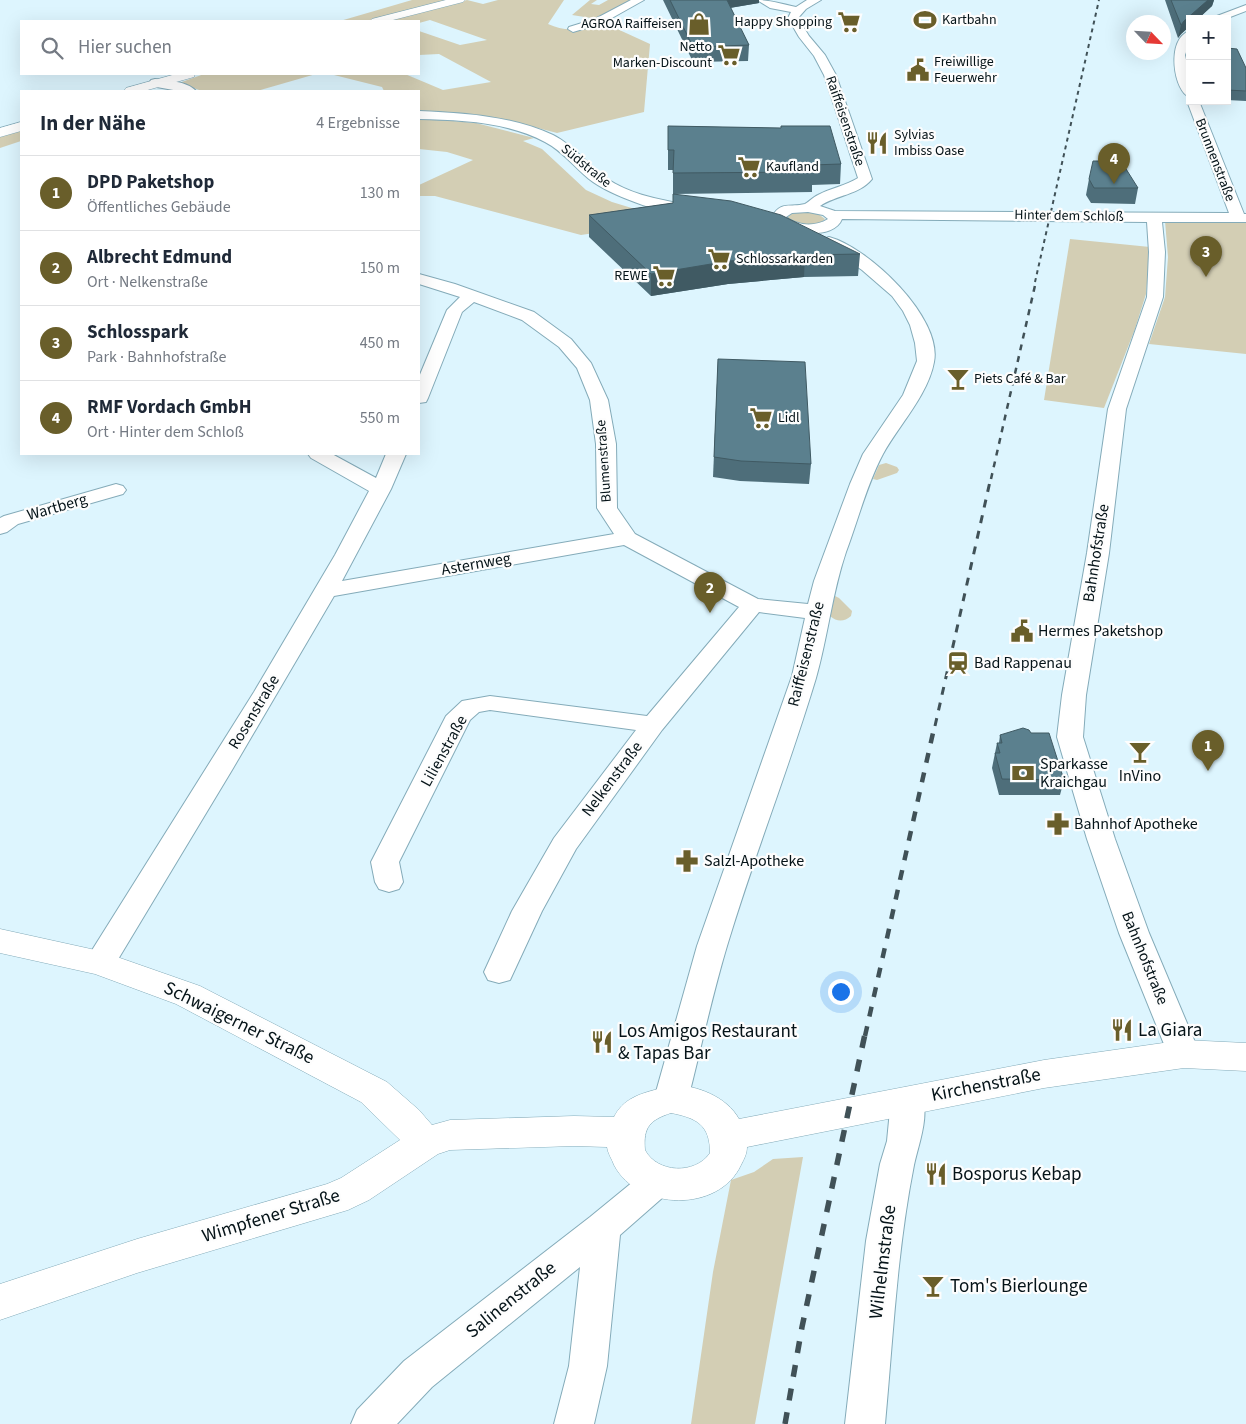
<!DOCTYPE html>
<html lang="de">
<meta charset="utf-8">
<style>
:root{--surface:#fff;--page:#f2f2f3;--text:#1f2937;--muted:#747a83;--line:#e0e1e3;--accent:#695e2a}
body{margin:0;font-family:"Source Sans 3",sans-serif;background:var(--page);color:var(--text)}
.controls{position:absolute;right:15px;top:15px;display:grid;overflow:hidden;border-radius:0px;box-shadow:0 5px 20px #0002}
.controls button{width:45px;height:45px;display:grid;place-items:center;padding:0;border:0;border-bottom:1px solid var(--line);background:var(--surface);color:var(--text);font:25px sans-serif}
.compass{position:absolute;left:1126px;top:15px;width:45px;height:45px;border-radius:50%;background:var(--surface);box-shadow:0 5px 20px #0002;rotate:115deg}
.you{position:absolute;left:840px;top:991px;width:18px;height:18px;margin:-12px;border:4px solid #fff;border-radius:50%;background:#1a73e8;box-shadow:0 0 0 8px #1a73e833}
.badge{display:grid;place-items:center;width:32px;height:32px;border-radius:50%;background:var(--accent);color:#fff;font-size:16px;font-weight:700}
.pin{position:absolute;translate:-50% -41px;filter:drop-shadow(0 1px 2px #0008)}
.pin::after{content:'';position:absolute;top:26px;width:18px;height:15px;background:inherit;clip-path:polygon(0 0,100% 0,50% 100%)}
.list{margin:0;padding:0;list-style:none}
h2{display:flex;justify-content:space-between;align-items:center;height:65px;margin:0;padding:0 20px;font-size:21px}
h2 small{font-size:16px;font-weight:400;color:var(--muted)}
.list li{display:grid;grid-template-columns:32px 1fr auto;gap:15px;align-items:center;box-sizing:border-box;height:75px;padding:0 20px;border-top:1px solid var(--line)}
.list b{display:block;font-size:19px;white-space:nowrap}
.list p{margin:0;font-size:16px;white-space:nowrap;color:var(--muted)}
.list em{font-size:16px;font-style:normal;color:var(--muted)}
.icon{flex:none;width:28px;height:28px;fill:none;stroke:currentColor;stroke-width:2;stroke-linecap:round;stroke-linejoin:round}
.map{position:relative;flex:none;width:1246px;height:1424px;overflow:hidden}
.search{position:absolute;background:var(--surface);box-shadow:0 5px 20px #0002;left:20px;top:20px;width:400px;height:55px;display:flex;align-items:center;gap:12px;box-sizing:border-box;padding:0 18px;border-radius:0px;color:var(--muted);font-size:19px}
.panel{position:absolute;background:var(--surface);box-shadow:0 5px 20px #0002;left:20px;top:90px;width:400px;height:365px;border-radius:0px}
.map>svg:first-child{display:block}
.green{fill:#d3ceb4}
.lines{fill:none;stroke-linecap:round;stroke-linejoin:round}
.minor-casing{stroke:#84abb9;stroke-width:2}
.tertiary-casing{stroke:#84abb9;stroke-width:1}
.secondary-casing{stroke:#84abb9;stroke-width:1}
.minor{fill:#fff;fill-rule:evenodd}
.tertiary{fill:#fff;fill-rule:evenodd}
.secondary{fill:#fff;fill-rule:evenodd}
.rail-far4{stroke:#405157;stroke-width:2;stroke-dasharray:4 4;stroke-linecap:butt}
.rail-far3{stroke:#405157;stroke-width:2.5;stroke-dasharray:6 6;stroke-linecap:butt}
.rail-far2{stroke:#405157;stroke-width:3;stroke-dasharray:8 8;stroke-linecap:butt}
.rail-far1{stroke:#405157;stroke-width:4.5;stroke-dasharray:10 10;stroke-linecap:butt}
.rail{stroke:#405157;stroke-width:5.5;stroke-dasharray:12 12;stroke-linecap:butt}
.wall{fill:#4e6e7a}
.shaded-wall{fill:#405a63}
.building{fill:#5b808e;stroke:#405a63}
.labels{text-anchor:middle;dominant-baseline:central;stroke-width:4.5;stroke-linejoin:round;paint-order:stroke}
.far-poi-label{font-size:14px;fill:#051318;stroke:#fdfdfd;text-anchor:start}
.far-street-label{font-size:14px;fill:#051318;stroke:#fdfdfd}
.street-label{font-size:16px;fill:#051318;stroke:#fdfdfd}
.poi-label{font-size:16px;fill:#051318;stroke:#fdfdfd;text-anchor:start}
.near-street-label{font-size:19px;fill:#051318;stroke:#fdfdfd}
.near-poi-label{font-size:19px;fill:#051318;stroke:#fdfdfd;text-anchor:start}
</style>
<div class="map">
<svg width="1246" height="1424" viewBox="0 0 1246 1424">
<rect width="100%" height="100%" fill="#ddf5fe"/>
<g class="green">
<path d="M412 0H446L367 21H340Z"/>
<path d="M467 0 483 4 498 0H564L548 24C567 33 583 29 602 22L650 44 644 112 557 133 507 120 419 113V91H384L382 87 330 74H405L443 90 491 82 439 54 419 55V31L460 45 487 40 430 20 419 23V21H388Z"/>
<path d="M590 0H597L591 4 599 5 608 0H633L597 19 572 15Z"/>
<path d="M204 74H316L257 91H202L179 83Z"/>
<path d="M419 118 476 123 534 138 523 141 542 149 586 190 612 202 648 213 654 224 581 235 435 196H419V185L473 160 447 152 419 149Z"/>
<path d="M21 130V141L0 148V137Z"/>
<path d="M806 211 817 213 825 219C815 229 797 224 787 218L790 214Z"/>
<path d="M1165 221 1246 223V354L1149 344 1165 297 1168 257Z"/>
<path d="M1070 239 1150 247 1146 294 1135 329 1104 408 1044 400Z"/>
<path d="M886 463 897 467 899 470 897 473 877 480 873 479 879 465Z"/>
<path d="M835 596 839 598 852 611 851 616C844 622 837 622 830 616Z"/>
<path d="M803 1157 755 1424H691L713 1272 731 1180 754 1172 773 1159Z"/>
</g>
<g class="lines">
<defs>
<g id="minor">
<path d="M631 0H644L603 23 573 32 568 29 569 27 595 19Z"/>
<path d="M757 0C770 0 782 4 796 7L807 0H821L806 9 798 18 809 36 825 55 836 75 872 179C859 195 836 195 820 206L835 211 1229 213 1187 101 1190 98V101H1199L1244 214H1246V222H1162L1165 252 1163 297 1126 409 1109 553 1086 695 1083 737 1115 839 1149 933 1200 1054 1195 1063 1184 1066 1173 1063 1168 1054 1119 933 1087 839 1057 737 1062 695 1087 553 1108 409 1147 297 1149 252 1147 222 842 219C834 241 783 235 771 218 781 200 790 208 805 204 809 202 813 197 818 195 831 188 845 186 858 178L824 75 814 56 799 37 788 18 791 12 770 8ZM808 212 823 215 828 219C815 227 798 226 786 217L792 213Z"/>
<path d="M1246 5V11L1225 19H1209Z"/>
<path d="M1190 31V41L1185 55 1190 78V97C1174 93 1165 38 1190 31Z"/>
<path d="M155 79C168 81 187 81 196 91H179L151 86 149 83 151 80Z"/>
<path d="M419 111C465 113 511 116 553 135 575 146 589 167 609 180 637 198 668 200 699 208L701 211 699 214C674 220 609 195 589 179 574 167 563 151 545 142 507 122 462 120 419 119Z"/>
<path d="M829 237C868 247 943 318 934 362 928 395 899 425 883 454 867 484 858 520 846 552 832 593 828 636 816 678 789 768 754 856 727 946 712 996 701 1048 688 1099L683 1108 671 1112 659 1108 654 1099 697 946 792 676 805 618 759 612 662 730 576 849 542 911 510 980 499 983 488 980 484 972 512 911 554 838 636 730 490 710 479 712 470 720 399 862 403 882 399 889 389 892 379 889 375 882 371 862 446 716 462 701 490 696 647 716 739 607 624 545 334 596 232 770 111 971 100 974 89 971 85 963 89 955 254 692 335 555 369 491 311 458 308 454H332L376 478 386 454H406L391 489 342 581 614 534 597 508 596 444 590 400 577 368 559 347 522 320 474 302 462 312 428 398 426 402 419 403V377L447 310 460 297 419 284V274L455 284 534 312 571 339 591 363 608 400 616 444 617 508 635 534 758 599 808 604 814 581 850 484 863 454 903 395 917 361 915 343 910 325 903 311 892 296 862 270 821 242 824 239Z"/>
<path d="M116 484 123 486 126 490 123 494 18 524 7 532 0 534V518L4 516Z"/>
<path d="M908 1087 920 1091C931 1113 919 1142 914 1165 897 1250 893 1338 885 1424H845L866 1241 880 1164 887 1141 891 1100 896 1091Z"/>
<path d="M657 1167 669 1172 674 1182 669 1192 620 1235 607 1366 594 1424H554L569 1366 580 1267 432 1387 397 1424H351L357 1410 404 1361 590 1217 645 1172Z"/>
</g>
<path id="tertiary" d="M0 929 100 951 200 986 387 1082 419 1110 432 1125 450 1120 574 1116 614 1117C623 1099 639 1094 658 1089 662 1087 668 1085 672 1085 697 1085 727 1097 739 1119L1044 1060 1184 1040 1246 1043V1071L1184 1068 1044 1088 747 1147C747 1154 744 1159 741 1165 719 1213 638 1211 614 1165 612 1159 608 1154 607 1147L574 1146 450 1150 438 1154 369 1200 348 1210 137 1273 0 1320V1284L137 1239 327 1184 341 1178 400 1140 361 1102 176 1004 95 974 0 953ZM671 1113C697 1118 710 1125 710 1153 695 1175 657 1173 645 1150 643 1127 650 1120 671 1113Z"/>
<g id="secondary">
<path d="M446 0H465L463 2 389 21H370L372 19Z"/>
<path d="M176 74H195L194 77 144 91H124L126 88Z"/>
<path d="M21 122V131L0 137V128Z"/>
</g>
</defs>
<use href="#minor" class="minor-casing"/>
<use href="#tertiary" class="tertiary-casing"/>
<use href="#secondary" class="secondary-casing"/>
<use href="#minor" class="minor"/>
<use href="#tertiary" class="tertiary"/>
<use href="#secondary" class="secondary"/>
<path class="rail-far4" d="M1035 282 1099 0"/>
<path class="rail-far3" d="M991 479 1036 281"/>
<path class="rail-far2" d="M935 726 991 477"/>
<path class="rail-far1" d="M865 1036 935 724"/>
<path class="rail" d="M785 1424 802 1327 865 1034"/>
</g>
<g class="wall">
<path d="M663 0H759V3L730 8 749 45 748 61 693 62Z"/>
<path d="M1165 0H1214L1212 6 1181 34 1178 38Z"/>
<path d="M1189 47H1190V65L1187 57Z"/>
<path d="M1227 48 1246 68V101L1227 100Z"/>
<path d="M668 126 781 128V126L841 164 840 184 812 185V192L674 194 860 254 858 276 804 277 728 284 651 296 589 237V215L673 203V170H668Z"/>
<path d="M1089 179 1138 188 1135 204 1091 203 1086 195Z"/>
<path d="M718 359 811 464 809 484 740 481 713 477Z"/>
<path d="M1000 735 1064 780 1060 795H999L992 768 997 743H999Z"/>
</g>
<g class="shaded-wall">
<path d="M724 0H759V3L723 9Z"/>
<path d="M1208 0H1214L1212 6 1198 19H1190V26L1181 34 1178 38 1181 25 1184 21Z"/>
<path d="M805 255 804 277 728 284 651 296V274L729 261Z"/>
</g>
<g class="building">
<path d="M670 0H727L749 45 693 47Z"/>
<path d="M1171 0H1208L1184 21 1181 25Z"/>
<path d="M1227 48 1237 49 1246 68V91L1227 90Z"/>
<path d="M668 126 781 128V126H830L841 164 811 165 813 172 673 173 674 150H668Z"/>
<path d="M1093 161H1121L1138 188H1094L1089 179Z"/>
<path d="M673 194 731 201 781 215 860 254 805 255 729 261 651 274 589 215 673 203Z"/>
<path d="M718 359 805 362 811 464 741 461 714 457Z"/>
<path d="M1023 728 1029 730 1031 733H1049L1064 780 1002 779 995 753H1000L997 743H1002L1000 735Z"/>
</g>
<defs>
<symbol id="stadium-bare" viewBox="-9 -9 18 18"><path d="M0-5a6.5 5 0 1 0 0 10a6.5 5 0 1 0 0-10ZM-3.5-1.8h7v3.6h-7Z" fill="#695e2a" stroke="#fdfdfd" stroke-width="2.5" paint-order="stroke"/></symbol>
<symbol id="supermarket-bare" viewBox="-9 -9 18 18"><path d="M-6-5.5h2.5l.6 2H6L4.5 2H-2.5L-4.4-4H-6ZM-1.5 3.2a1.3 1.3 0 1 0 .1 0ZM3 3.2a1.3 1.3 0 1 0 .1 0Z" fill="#695e2a" stroke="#fdfdfd" stroke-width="2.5" paint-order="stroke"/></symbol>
<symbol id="shop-bare" viewBox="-9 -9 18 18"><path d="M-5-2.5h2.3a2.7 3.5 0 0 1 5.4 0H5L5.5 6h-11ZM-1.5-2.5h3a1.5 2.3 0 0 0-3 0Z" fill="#695e2a" stroke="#fdfdfd" stroke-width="2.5" paint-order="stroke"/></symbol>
<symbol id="civic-bare" viewBox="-9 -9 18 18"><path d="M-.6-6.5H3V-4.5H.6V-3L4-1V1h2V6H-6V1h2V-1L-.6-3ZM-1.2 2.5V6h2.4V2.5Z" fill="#695e2a" stroke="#fdfdfd" stroke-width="2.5" paint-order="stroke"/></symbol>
<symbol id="restaurant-bare" viewBox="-9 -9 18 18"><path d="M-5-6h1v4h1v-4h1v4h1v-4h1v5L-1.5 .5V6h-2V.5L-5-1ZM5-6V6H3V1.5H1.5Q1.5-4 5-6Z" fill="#695e2a" stroke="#fdfdfd" stroke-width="2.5" paint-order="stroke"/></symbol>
<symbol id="bar-bare" viewBox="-9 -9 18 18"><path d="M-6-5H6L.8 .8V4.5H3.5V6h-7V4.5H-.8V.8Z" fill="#695e2a" stroke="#fdfdfd" stroke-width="2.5" paint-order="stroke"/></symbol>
<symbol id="station-bare" viewBox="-9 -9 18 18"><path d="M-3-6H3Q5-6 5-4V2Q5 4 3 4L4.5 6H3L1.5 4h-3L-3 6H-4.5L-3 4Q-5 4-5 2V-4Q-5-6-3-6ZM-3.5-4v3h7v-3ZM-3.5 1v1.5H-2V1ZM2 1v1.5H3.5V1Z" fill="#695e2a" stroke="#fdfdfd" stroke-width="2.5" paint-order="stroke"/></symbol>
<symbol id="bank-bare" viewBox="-9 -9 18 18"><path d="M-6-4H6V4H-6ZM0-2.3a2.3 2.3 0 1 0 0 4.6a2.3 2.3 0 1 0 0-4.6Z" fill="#695e2a" stroke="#fdfdfd" stroke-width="2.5" paint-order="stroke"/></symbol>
<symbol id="pharmacy-bare" viewBox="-9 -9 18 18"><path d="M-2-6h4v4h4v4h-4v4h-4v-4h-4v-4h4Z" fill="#695e2a" stroke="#fdfdfd" stroke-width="2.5" paint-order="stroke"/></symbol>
</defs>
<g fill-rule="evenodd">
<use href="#stadium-bare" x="909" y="4" width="32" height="32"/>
<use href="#supermarket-bare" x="833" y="6" width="32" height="32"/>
<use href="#shop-bare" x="683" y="8" width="32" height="32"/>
<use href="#supermarket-bare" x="713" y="39" width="32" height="32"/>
<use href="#civic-bare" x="902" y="54" width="32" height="32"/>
<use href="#restaurant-bare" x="861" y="127" width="32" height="32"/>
<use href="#supermarket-bare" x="733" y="151" width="32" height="32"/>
<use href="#supermarket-bare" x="703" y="243" width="32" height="32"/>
<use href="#supermarket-bare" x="648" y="260" width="32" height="32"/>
<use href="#bar-bare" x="942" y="363" width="32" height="32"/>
<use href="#supermarket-bare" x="745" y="402" width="32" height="32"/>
<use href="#civic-bare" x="1006" y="615" width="32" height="32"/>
<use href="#station-bare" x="942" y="647" width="32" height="32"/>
<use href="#bar-bare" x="1124" y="736" width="32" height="32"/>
<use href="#bank-bare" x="1007" y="757" width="32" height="32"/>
<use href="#pharmacy-bare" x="1042" y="808" width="32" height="32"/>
<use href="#pharmacy-bare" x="671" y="845" width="32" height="32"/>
<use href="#restaurant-bare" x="1106" y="1014" width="32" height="32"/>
<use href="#restaurant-bare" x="586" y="1026" width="32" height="32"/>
<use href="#restaurant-bare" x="920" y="1158" width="32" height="32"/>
<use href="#bar-bare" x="917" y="1270" width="32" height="32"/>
</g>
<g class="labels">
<g class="far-poi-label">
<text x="942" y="20">Kartbahn</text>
<text x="832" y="22" text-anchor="end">Happy Shopping</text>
<text x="682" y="24" text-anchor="end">AGROA Raiffeisen</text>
<text x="712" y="47" text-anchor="end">Netto<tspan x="712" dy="16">Marken-Discount</tspan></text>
<text x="934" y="62">Freiwillige<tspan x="934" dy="16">Feuerwehr</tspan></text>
<text x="894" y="135">Sylvias<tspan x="894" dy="16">Imbiss Oase</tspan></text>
<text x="766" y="167">Kaufland</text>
<text x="736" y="259">Schlossarkarden</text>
<text x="648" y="276" text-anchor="end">REWE</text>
<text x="974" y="379">Piets Café &amp; Bar</text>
<text x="778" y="418">Lidl</text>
</g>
<g class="far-street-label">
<text transform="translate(845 121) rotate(71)">Raiffeisenstraße</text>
<text transform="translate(1215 160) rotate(69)">Brunnenstraße</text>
<text transform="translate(586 166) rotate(39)">Südstraße</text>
<text transform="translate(1069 216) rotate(1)">Hinter dem Schloß</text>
<text transform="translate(604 461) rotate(-94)">Blumenstraße</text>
</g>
<g class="street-label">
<text transform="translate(57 507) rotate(-16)">Wartberg</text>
<text transform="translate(1096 553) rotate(-81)">Bahnhofstraße</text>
<text transform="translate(476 564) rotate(-10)">Asternweg</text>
<text transform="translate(806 654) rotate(-76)">Raiffeisenstraße</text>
<text transform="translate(254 712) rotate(-59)">Rosenstraße</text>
<text transform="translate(444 751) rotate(-61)">Lilienstraße</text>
<text transform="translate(612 779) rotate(-53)">Nelkenstraße</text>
<text transform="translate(1145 958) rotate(68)">Bahnhofstraße</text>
</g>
<g class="poi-label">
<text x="1038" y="631">Hermes Paketshop</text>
<text x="974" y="663">Bad Rappenau</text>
<text x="1040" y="764">Sparkasse<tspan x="1040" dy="18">Kraichgau</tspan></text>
<text x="1140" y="776" text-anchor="middle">InVino</text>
<text x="1074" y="824">Bahnhof Apotheke</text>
<text x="704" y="861">Salzl-Apotheke</text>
</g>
<g class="near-street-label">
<text transform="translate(239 1023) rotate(26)">Schwaigerner Straße</text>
<text transform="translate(986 1085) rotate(-11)">Kirchenstraße</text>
<text transform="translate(271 1216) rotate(-17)">Wimpfener Straße</text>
<text transform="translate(883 1262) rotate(-83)">Wilhelmstraße</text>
<text transform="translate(511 1300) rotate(-39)">Salinenstraße</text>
</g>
<g class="near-poi-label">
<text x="1138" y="1030">La Giara</text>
<text x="618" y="1031">Los Amigos Restaurant<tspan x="618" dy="22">&amp; Tapas Bar</tspan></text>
<text x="952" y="1174">Bosporus Kebap</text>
<text x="950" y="1286">Tom's Bierlounge</text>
</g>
</g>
</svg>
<div class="controls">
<button>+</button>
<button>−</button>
</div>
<svg class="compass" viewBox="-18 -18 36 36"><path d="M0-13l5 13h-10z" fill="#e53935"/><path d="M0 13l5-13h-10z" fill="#747a83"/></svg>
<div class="you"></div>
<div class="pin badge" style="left:1208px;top:771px">1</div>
<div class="pin badge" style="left:710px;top:613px">2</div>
<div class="pin badge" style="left:1206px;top:277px">3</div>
<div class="pin badge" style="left:1114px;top:184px">4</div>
<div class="search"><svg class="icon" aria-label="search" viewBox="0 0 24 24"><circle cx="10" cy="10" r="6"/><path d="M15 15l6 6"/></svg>Hier suchen</div>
<section class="panel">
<h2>In der Nähe<small>4 Ergebnisse</small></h2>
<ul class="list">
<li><span class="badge">1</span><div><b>DPD Paketshop</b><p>Öffentliches Gebäude</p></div><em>130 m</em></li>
<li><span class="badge">2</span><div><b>Albrecht Edmund</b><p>Ort · Nelkenstraße</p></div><em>150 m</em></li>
<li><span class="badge">3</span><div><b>Schlosspark</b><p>Park · Bahnhofstraße</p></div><em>450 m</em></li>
<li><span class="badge">4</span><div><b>RMF Vordach GmbH</b><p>Ort · Hinter dem Schloß</p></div><em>550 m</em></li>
</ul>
</section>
</div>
